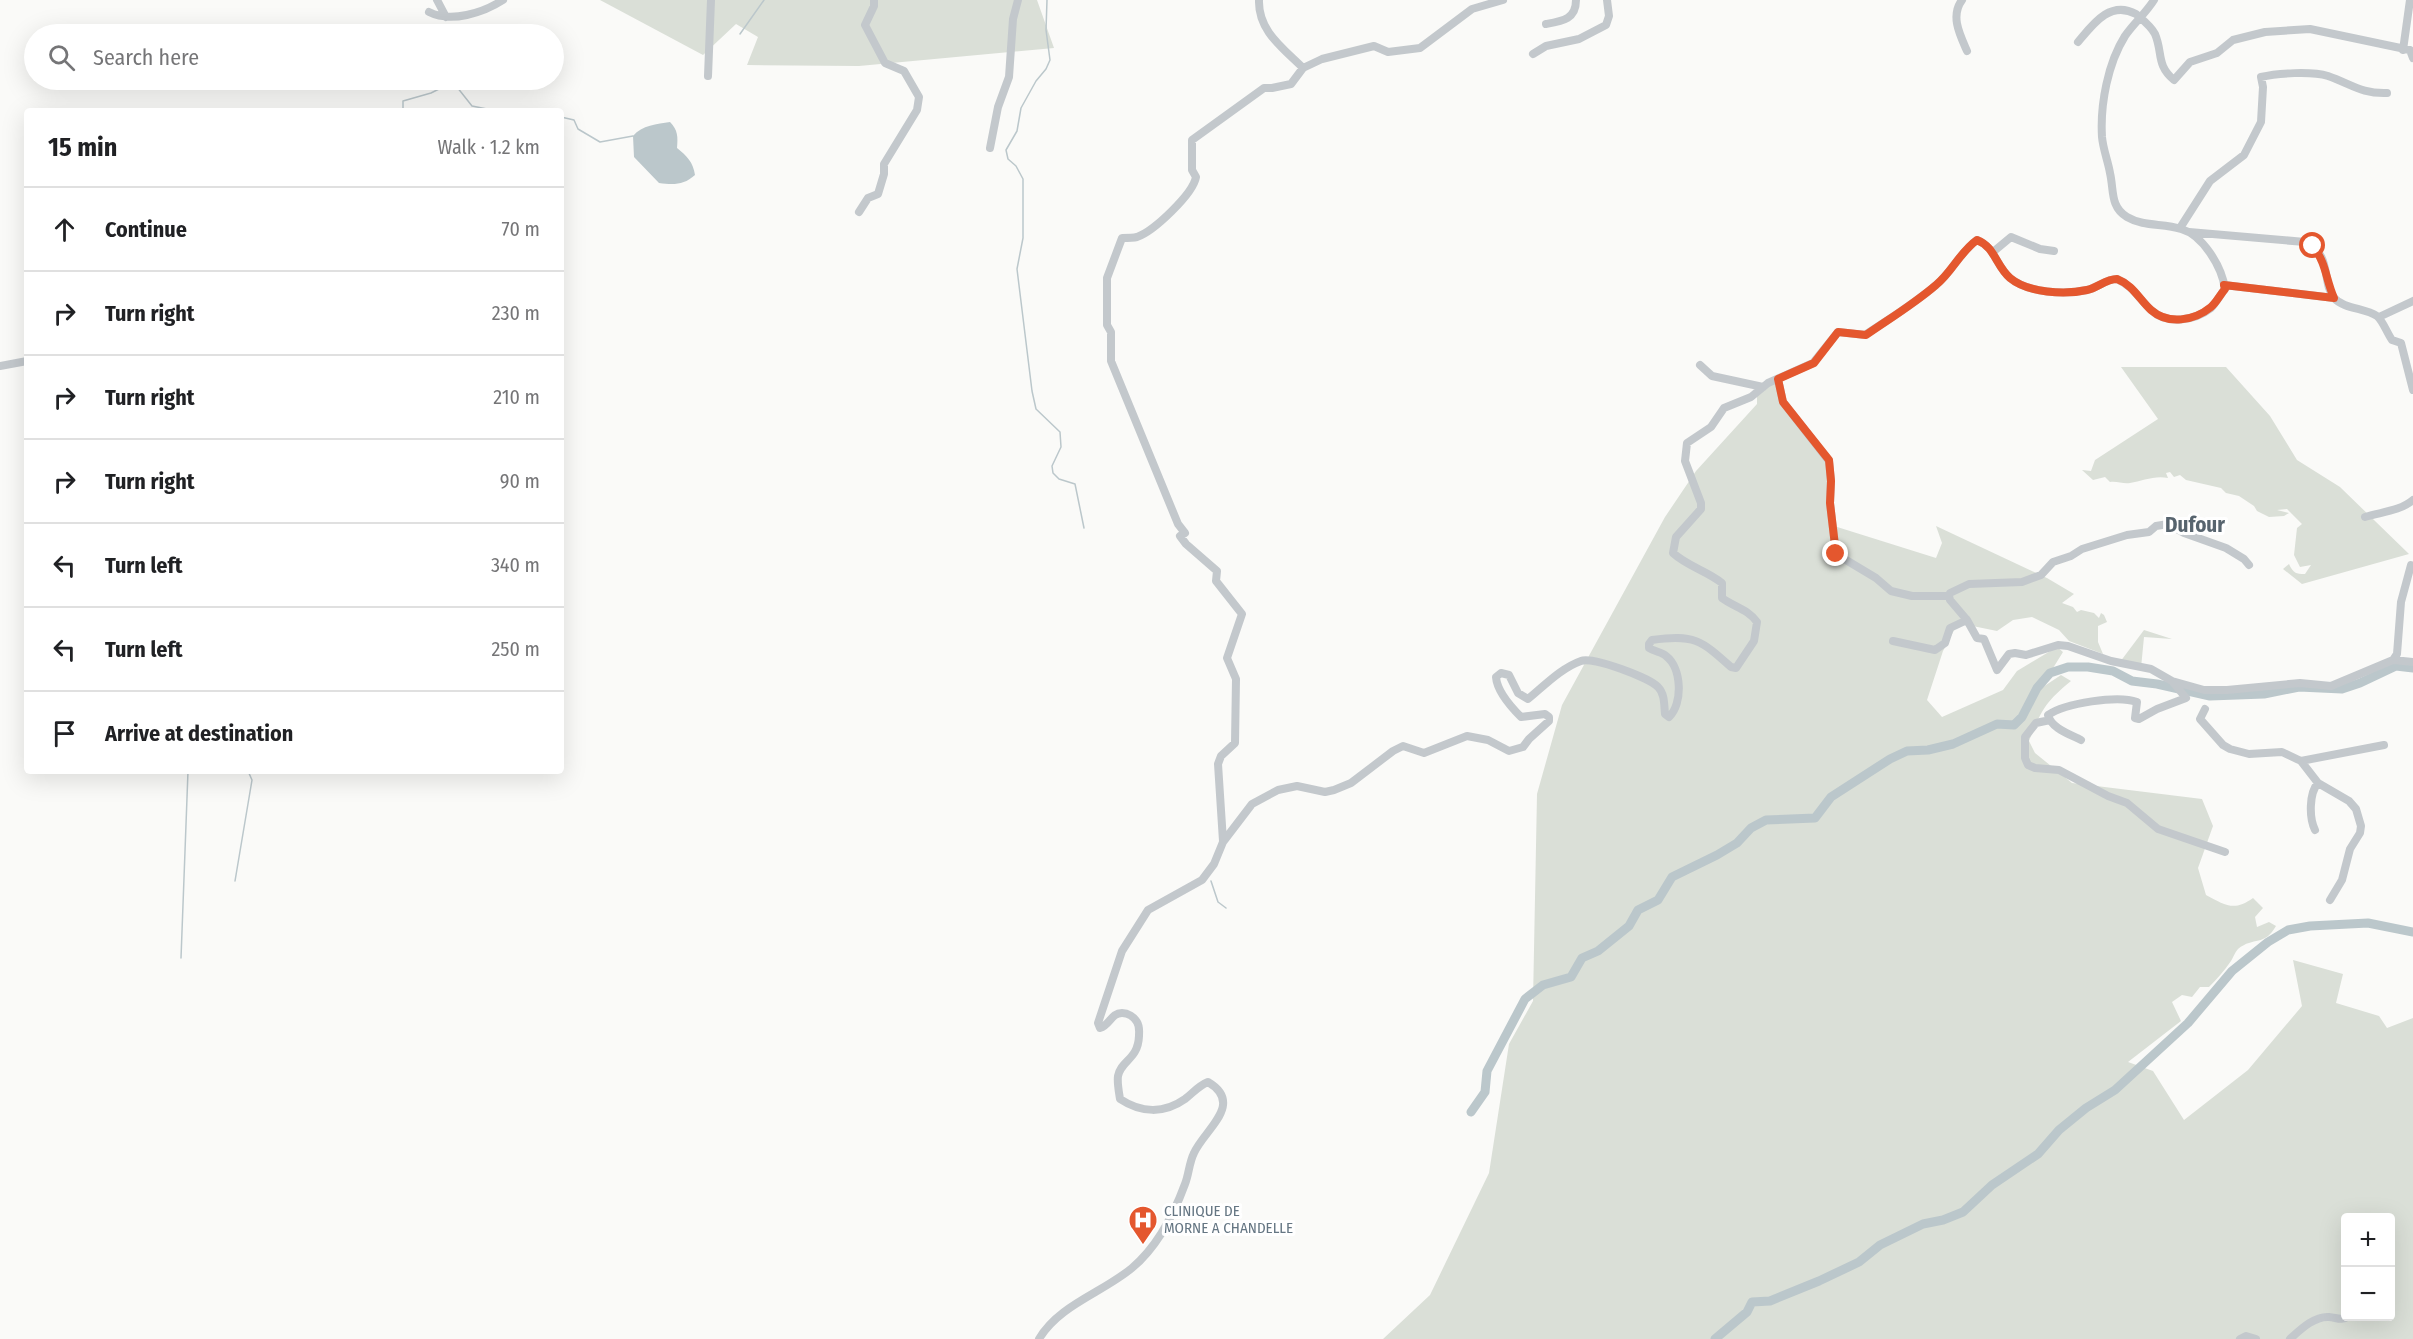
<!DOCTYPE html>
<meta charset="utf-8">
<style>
:root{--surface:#fff;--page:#f6f6f6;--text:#202124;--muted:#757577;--line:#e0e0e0}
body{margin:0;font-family:"Fira Sans Condensed",sans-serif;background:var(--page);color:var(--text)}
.controls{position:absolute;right:18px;bottom:18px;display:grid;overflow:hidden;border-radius:6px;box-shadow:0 6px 24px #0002}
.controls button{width:54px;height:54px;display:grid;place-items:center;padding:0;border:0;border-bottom:2px solid var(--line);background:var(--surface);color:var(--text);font:30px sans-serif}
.stop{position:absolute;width:18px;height:18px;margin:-14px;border:4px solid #e4572e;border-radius:50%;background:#fff}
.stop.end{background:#e4572e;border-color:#fff;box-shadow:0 2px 6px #0008}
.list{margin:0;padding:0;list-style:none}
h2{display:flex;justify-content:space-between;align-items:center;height:78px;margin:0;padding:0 24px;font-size:26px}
h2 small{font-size:20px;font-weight:400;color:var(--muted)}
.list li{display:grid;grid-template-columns:39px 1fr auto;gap:18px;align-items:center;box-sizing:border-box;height:84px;padding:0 24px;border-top:2px solid var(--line)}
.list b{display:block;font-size:22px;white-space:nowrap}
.list em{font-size:20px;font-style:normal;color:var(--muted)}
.icon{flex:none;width:33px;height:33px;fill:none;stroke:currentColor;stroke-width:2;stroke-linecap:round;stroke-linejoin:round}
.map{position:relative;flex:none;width:2413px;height:1339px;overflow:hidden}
.search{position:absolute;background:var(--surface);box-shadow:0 6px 24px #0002;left:24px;top:24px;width:540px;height:66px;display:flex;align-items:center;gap:15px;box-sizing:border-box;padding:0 21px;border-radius:33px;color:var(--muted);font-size:22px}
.panel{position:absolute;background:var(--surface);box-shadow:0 6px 24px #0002;left:24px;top:108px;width:540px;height:666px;border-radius:6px}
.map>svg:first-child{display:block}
.green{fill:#dadfd7;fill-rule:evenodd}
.water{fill:#bbc7cb}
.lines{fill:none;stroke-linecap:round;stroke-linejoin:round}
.stream{stroke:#bbc7cb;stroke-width:1.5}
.river{stroke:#bbc7cb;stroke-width:9}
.minor{stroke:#c3c8cc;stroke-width:8}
.route{stroke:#e4572e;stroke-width:8}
.labels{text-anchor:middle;stroke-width:6;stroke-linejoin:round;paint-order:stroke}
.poi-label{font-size:15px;fill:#657683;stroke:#fff;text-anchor:start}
.district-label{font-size:21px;font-weight:bold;fill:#57646e;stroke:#fff}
</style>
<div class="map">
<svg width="2413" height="1339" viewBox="0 0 2413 1339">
<rect width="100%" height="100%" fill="#fafaf8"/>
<path class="green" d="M 600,0 L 1037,0 L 1054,48 L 859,66 L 747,65 L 758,37 L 736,24 L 703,55 Z
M 2121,367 L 2226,367 L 2270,416 L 2297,460 L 2340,487 L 2409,554 L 2302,584 L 2283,569 L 2289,564 C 2293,573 2296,574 2305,574 L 2311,565 L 2300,567 L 2294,555 L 2297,528 L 2302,524 L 2287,509 L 2277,510 L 2289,513 L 2284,516 L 2269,517 L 2257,511 L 2254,506 L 2239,496 L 2226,493 L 2221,488 L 2186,480 L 2180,475 L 2174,477 L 2170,472 L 2166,473 L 2168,478 C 2155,475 2142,481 2130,483 C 2123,484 2117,481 2110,482 L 2105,477 L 2093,480 L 2082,470 L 2091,471 L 2095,460 L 2158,419 Z
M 1773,380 L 1785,404 L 1794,411 L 1833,459 L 1834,526 L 1936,558 L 1942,543 L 1936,526 L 2047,578 L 2074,594 L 2062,603 L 2073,607 L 2077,612 L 2081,610 L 2094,613 L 2099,618 L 2101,613 L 2104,615 L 2107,622 L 2098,626 L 2098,642 L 2103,654 L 2069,641 L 2059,630 L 2032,617 L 2013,620 L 1997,631 L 1958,623 L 1943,651 L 1927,700 L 1942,717 L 2003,690 L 2017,671 L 2057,647 L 2063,652 L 2040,689 L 2061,675 L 2071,681 C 2045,702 2041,711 2029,741 L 2035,753 L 2072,783 L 2202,799 L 2213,826 L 2198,868 L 2206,895 C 2225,905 2234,912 2253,898 L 2263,908 L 2255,917 L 2257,927 L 2269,922 L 2276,926 C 2264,947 2254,936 2238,949 C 2235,952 2233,958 2231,961 C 2224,971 2217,979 2209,987 L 2200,987 L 2192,997 L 2182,995 L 2172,1002 L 2181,1021 L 2128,1062 L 2153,1071 L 2184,1120 L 2248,1070 L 2302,1006 L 2293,960 L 2343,974 L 2336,1003 L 2379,1016 L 2387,1028 L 2413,1018 L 2413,1339 L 1383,1339 L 1430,1295 L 1489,1173 L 1509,1044 L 1533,1001 L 1537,794 L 1562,705 L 1665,517 L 1696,471 L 1757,404 L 1757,396 ZM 2346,1218 L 2390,1218 L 2390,1316 L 2346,1316 Z
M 2144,630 L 2172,639 L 2144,637 L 2141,668 L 2120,662 Z"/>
<path class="water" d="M 670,122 C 678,130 678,137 677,148 C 687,156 693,162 695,175 C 684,185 674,185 659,183 L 634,157 L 633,136 C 642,125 657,124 670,122 Z"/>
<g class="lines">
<path class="stream" d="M 1047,0 L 1046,30 L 1050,60 L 1046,69 L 1036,81 L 1021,108 L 1017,131 L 1006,150 L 1008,159 L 1016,166 L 1023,179 L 1023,238 L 1017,269 L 1032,391 L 1036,409 L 1060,432 L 1061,447 L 1052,466 L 1053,473 L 1059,479 L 1075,484 L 1084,528
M 740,34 L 764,0
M 403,111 L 403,101 L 431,93 L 453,82 L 472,106 L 497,111
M 561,117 L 574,120 L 578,129 L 600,142 L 633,136
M 235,881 L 252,780 L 248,771
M 1211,881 L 1218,902 L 1226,908
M 181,958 L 188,771"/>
<path class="river" d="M 1471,1112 L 1485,1092 L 1487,1071 L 1525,999 L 1543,985 L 1571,977 L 1582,958 L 1598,951 L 1629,926 L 1638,910 L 1658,900 L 1672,877 L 1717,855 L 1737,843 L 1751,828 L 1766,820 L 1815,818 L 1831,797 L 1890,759 L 1907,751 L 1928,750 L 1953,744 L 1997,724 L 2014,725 L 2022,717 L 2037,688 L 2050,673 L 2068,667 L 2088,667 L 2113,671 L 2132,681 L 2157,684 L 2210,696 L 2264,694 L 2299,687 L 2342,689 L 2360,683 L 2396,666 L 2413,668
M 1715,1339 L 1747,1312 L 1752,1302 L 1770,1301 L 1819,1281 L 1859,1262 L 1880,1245 L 1923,1224 L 1943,1220 L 1963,1212 L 1992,1185 L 2038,1154 L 2059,1130 L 2086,1108 L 2115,1090 L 2188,1023 L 2232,971 L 2268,942 L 2288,930 L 2310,926 L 2368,923 L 2413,932"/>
<path class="minor" d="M 437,0 L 446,17
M 1259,0 C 1258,31 1283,48 1303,68
M 1962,0 C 1950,16 1960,35 1967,51
M 429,12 C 451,23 483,13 503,0
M 1546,24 C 1563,21 1576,19 1576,0
M 2078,42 C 2093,24 2110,0 2136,14 C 2143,20 2151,26 2155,34 C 2163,53 2156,65 2174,80 L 2190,62 L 2217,53 L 2233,40 L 2265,32 L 2310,29 L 2410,50 L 2413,58
M 2403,50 L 2410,0
M 1533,54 L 1546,46 L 1579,39 L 1606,25 L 1609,16 L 1607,0
M 708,76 L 711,0
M 990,148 L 998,107 L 1009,77 L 1013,19 L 1018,0
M 859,212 L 868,198 L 878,194 L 884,174 L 884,164 L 917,110 L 919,97 L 904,71 L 885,63 L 865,25 L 874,6 L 874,0
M 2180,228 L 2210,181 L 2244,155 L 2261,122 L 2263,87 L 2261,77 C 2277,73 2312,71 2328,76 C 2351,84 2362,94 2387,93
M 2189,232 L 2305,242 C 2333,255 2321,281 2334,298 C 2344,309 2365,308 2377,316 C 2383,321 2387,333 2392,340 L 2401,343 L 2413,390
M 1993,252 L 2011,237 L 2040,249 L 2054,251
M 2224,285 L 2334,298
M 2379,317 L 2413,301
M 1700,365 L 1712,376 L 1763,387
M 0,366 L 27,361
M 1778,379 L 1783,402 L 1829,461 L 1831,481 L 1830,503 L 1836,554 L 1876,578 L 1891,591 L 1912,596 L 1949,596 L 1950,593 L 1969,584 L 2022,582 L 2041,575 L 2053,562 L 2071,556 L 2082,549 L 2127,535 L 2149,532 L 2156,526 L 2168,524 L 2184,533 L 2226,548 L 2244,559 L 2249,565
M 2365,517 C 2381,512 2400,511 2413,500
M 1949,596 L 1950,600 L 1967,620 L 1977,638 L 1984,639 L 1997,670 L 2009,654 L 2015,653 L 2026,655 L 2058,645 L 2068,646 L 2111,661 L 2151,669 L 2172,681 L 2186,698 L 2157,709 L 2139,719 L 2135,718 L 2137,702 C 2118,695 2065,703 2048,715 C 2051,728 2069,734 2081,740
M 1893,641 L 1935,650 L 1945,643 L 1950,628 L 1967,620
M 2393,660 L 2397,654 L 2401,602 L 2411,565
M 2172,681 L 2204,690 L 2227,690 L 2300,683 L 2331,686 L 2393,660 L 2413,662
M 2205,709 L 2200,719 L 2223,745 L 2230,749 L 2249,754 L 2282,752 L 2301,761 L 2318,783 L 2349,801 L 2356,809 L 2361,826 L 2360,833 L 2350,849 L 2342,880 L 2330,900
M 2050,720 L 2036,723 L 2025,737 L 2025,758 L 2028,765 L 2035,768 L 2059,770 L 2108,796 L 2127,803 L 2158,829 L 2225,852
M 2301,761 L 2384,745
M 2315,830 C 2309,818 2309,793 2318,783
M 1223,841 L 1218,764 L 1221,756 L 1235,743 L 1236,679 L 1227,658 L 1242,614 L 1216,581 L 1217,571 L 1186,544 L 1180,536 L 1185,533 L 1178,524 L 1111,361 L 1111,332 L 1107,325 L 1107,278 L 1122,238 C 1126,238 1133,238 1137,237 C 1154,231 1193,194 1196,177 L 1192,170 L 1192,140 L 1264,88 L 1272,88 L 1291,84 L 1303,68 L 1322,59 L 1374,46 L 1388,52 L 1420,48 L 1472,9 L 1503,0
M 1039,1339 C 1059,1305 1102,1293 1132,1268 C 1157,1247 1174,1214 1185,1184 C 1189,1174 1189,1163 1194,1153 C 1204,1130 1245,1104 1208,1082 C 1198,1086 1193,1093 1185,1099 C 1164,1114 1141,1113 1120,1099 C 1119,1092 1117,1083 1118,1076 C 1121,1060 1138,1060 1139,1036 C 1139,1031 1140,1027 1137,1022 C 1134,1017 1128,1013 1122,1013 C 1111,1013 1110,1025 1100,1028 L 1098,1023 L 1122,951 L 1148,910 L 1202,880 L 1214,864 L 1223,842 L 1252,804 L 1278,790 L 1297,786 L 1325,792 L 1334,790 L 1351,783 L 1393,751 L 1403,746 L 1424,753 L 1467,736 L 1488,740 L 1509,751 L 1523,747 L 1529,739 L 1549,721 L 1549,717 L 1545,714 L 1521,717 C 1511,707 1497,691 1496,677 L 1501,673 L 1509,675 L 1518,693 L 1528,699 C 1544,686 1561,668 1581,661 C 1592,656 1650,678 1658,687 C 1665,694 1664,705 1665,714 L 1669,717 C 1683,704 1682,668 1666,656 C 1662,652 1655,652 1649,648 L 1649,644 L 1652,640 C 1694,634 1701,640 1731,667 L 1736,668 L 1754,641 L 1757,622 C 1748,609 1734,607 1722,598 L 1722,583 C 1707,571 1687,566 1673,553 L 1676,537 L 1701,509 L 1701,503 L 1685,461 L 1687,443 L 1711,427 L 1724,408 L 1751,397 L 1768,383 L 1813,363 L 1838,332 L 1865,335 C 1889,319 1914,304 1936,285 C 1952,272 1960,252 1977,240 C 1995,247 1996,266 2010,278 C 2028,293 2065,295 2087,290 C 2097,288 2106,279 2117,279 C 2133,286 2139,299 2151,310 C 2167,325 2194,321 2211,308 C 2216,303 2220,295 2225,289 C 2222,267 2203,235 2181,229 C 2163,223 2144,227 2127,217 C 2110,207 2114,190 2110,173 C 2108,161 2103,149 2102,137 C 2100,104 2108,63 2125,36 C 2134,23 2146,13 2154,0
M 2240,1339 L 2246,1336 L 2256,1339
M 2290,1339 C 2300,1330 2314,1316 2329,1317 C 2338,1318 2341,1321 2349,1316"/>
</g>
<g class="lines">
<path class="route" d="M 1836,554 L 1830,503 L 1831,481 L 1829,460 L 1783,402 L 1778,379 L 1814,363 L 1838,332 L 1866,335 C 1889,319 1914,304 1936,285 C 1952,272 1960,252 1977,240 C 1995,247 1996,266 2010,278 C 2028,293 2065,295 2087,290 C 2097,288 2106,279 2117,279 C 2133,285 2139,299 2151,310 C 2168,325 2194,321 2211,307 C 2216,303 2220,295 2225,289 L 2224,285 L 2334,298 C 2325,277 2327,265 2313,246"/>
</g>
<defs>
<g id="hospital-pin" transform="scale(1.5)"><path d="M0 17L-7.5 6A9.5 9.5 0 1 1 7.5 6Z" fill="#e4572e" stroke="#fff"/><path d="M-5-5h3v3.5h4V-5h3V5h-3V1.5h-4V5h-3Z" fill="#fff"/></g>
</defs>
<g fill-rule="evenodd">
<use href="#hospital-pin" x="1143" y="1220"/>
</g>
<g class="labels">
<g class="poi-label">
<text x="1164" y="1216">CLINIQUE DE<tspan x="1164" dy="17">MORNE A CHANDELLE</tspan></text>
</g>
<g class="district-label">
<text x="2195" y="532">Dufour</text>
</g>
</g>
</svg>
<div class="controls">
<button>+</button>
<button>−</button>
</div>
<div class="stop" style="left:2313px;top:246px"></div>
<div class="stop end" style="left:1836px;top:554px"></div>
<div class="search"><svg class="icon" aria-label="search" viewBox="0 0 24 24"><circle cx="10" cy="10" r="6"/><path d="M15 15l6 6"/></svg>Search here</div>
<section class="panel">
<h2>15 min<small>Walk · 1.2 km</small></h2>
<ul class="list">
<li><svg class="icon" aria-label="ahead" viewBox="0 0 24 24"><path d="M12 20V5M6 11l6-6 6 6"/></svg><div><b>Continue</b></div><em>70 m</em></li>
<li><svg class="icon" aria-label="right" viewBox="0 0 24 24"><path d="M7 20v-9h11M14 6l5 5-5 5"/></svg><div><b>Turn right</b></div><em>230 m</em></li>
<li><svg class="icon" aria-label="right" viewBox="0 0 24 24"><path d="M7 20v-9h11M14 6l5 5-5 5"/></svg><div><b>Turn right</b></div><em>210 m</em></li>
<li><svg class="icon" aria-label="right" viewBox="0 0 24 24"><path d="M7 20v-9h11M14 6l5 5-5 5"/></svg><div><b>Turn right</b></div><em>90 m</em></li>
<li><svg class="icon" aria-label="left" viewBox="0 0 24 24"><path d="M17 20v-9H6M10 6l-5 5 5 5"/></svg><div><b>Turn left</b></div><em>340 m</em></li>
<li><svg class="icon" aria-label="left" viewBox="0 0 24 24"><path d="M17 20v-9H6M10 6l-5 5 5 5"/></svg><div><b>Turn left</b></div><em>250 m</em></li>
<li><svg class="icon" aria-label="arrive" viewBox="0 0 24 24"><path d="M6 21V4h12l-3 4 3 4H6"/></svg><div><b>Arrive at destination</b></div></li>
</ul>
</section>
</div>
